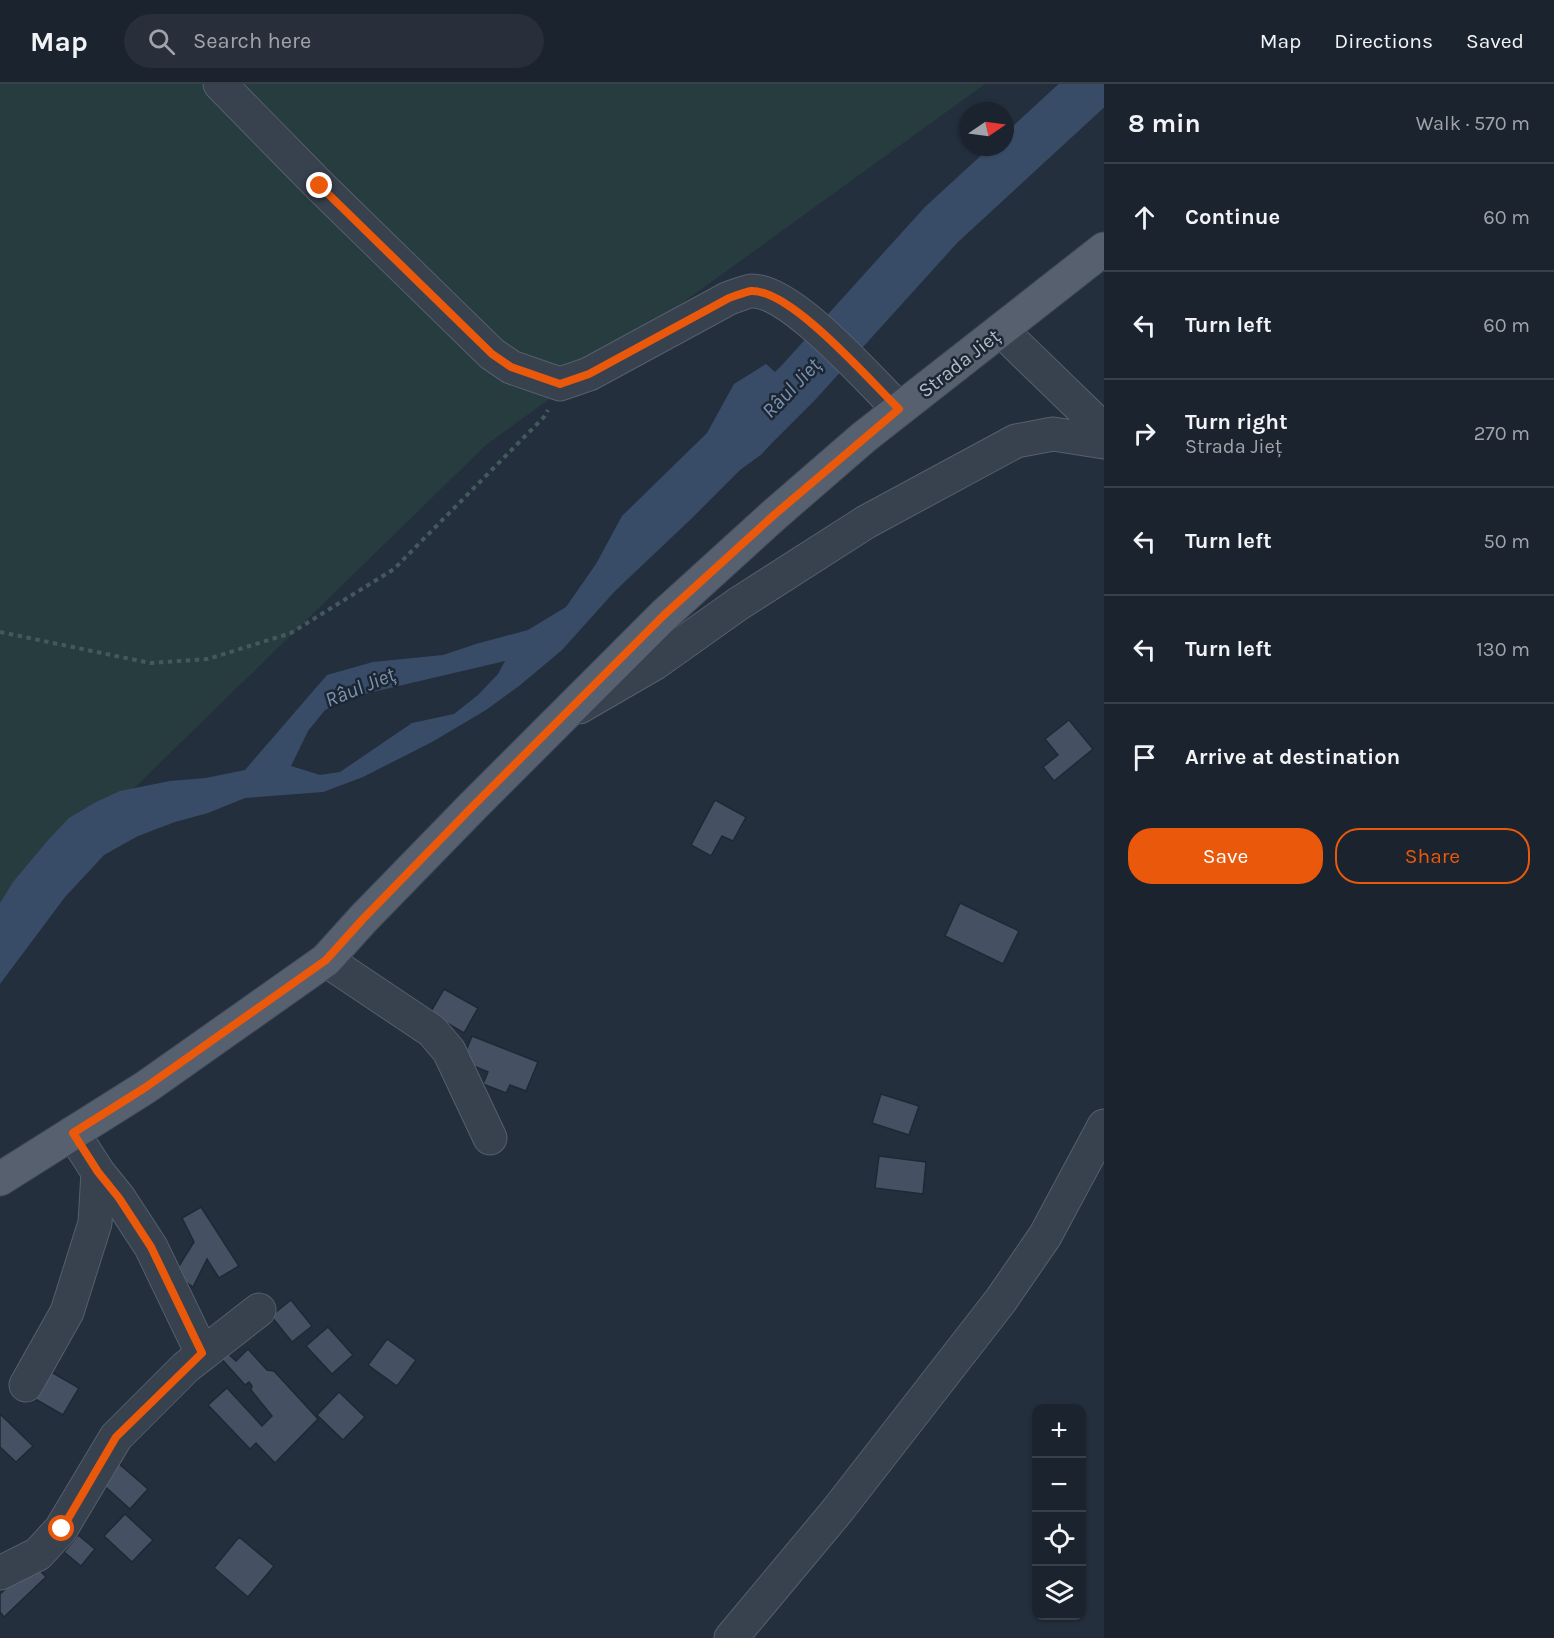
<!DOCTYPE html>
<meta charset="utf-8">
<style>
:root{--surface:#1b232e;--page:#282f3a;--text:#f1f3f6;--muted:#a0a4aa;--line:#39404a;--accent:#ea580c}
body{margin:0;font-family:Karla,sans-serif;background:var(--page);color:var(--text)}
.controls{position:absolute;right:18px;bottom:18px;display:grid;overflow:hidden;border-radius:12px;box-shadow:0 2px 4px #0004}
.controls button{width:54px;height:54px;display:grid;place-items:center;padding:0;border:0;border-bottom:2px solid var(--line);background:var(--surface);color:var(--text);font:30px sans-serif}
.compass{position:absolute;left:960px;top:18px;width:54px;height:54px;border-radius:50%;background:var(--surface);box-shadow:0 2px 4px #0004;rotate:77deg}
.stop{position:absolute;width:18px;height:18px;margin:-14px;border:4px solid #ea580c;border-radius:50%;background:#fff}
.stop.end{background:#ea580c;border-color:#fff;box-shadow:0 2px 6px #0008}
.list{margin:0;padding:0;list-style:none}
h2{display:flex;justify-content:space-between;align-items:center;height:78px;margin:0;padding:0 24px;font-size:26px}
h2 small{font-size:20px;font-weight:400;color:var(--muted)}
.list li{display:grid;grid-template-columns:39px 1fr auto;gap:18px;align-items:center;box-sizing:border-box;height:108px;padding:0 24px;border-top:2px solid var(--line)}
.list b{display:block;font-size:22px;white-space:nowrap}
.list p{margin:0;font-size:20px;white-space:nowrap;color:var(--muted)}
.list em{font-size:20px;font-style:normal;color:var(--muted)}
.actions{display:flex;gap:12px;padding:18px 24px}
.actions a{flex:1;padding:14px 0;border:2px solid var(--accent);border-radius:24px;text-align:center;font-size:21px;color:var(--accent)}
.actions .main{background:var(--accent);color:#fff}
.icon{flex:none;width:33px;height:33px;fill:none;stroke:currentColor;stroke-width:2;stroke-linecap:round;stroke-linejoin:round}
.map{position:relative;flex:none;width:1104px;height:1554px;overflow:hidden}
header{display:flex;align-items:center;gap:36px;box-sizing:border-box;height:84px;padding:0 30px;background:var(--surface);border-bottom:2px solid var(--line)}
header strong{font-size:28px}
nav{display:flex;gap:33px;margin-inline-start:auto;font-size:21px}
.search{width:420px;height:54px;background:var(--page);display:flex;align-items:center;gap:15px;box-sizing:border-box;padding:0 21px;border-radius:33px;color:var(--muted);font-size:22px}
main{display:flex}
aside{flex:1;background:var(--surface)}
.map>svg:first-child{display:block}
.green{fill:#263c3f}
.water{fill:#394c67;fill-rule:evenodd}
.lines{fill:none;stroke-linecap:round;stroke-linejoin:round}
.river{stroke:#394c67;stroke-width:48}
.building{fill:#455162;stroke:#1f2835;stroke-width:1.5}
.minor-casing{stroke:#565f6c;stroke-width:35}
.major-casing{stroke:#414a57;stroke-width:35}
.path{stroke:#44595c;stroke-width:4;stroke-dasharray:4.5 4.5;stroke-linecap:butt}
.minor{stroke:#38414e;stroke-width:33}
.major{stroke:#56606e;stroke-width:33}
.route{stroke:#ea580c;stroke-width:8}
.labels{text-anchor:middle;stroke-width:5;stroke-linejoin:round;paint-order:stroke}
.street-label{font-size:20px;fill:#b4bcc9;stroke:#1d2633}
.water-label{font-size:21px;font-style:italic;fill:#7c92b1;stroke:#1d2633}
</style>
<header>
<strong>Map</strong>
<div class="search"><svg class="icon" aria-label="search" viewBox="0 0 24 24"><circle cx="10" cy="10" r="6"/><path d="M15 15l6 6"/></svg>Search here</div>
<nav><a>Map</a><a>Directions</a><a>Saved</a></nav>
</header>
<main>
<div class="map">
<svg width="1104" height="1554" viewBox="0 0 1104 1554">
<rect width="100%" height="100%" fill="#242f3e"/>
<path class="green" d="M 0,0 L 985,0 L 486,361 L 6,829 L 0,833 Z"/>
<path class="water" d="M 766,280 L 807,316 L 762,370 L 740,386 L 691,435 L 615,507 L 562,566 L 519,602 L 486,626 L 432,658 L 363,693 L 323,708 L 245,714 L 208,729 L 175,738 L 138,752 L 104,771 L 65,813 L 0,900 L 0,819 L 13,798 L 49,755 L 69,734 L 96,718 L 120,707 L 170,697 L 206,694 L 245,686 L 327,591 L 373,578 L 443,571 L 476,560 L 528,546 L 566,523 L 596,480 L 622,432 L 707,349 L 734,300 ZM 505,577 L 498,590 L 478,611 L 454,630 L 412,639 L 340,688 L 320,691 L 291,682 L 308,647 L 325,626 L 360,611 Z"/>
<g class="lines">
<path class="river" d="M 746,351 L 799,298 L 941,141 L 1094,0"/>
</g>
<path class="building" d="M 1069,636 L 1093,665 L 1054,697 L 1043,683 L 1058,671 L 1045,655 Z
M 715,716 L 746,733 L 733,757 L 722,752 L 711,772 L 691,761 Z
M 960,819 L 1019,847 L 1003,880 L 945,852 Z
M 444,905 L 478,924 L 464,949 L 430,929 Z
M 472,952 L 538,978 L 526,1007 L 510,1001 L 506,1009 L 483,1000 L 488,988 L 462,977 Z
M 881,1010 L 919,1022 L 909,1051 L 872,1039 Z
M 879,1072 L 926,1078 L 923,1110 L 875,1104 Z
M 201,1123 L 239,1182 L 219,1194 L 207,1175 L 193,1203 L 174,1190 L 194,1158 L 182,1134 Z
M 291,1216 L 312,1242 L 292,1258 L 271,1232 Z
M 328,1243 L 353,1271 L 332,1290 L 306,1262 Z
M 387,1255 L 416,1276 L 397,1302 L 368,1281 Z
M 248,1265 L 267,1286 L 274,1287 L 318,1335 L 275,1379 L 256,1359 L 250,1365 L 208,1321 L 227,1304 L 262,1342 L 272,1332 L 251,1306 L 252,1302 L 249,1298 L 245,1301 L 219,1272 L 225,1267 L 236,1277 Z
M 46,1285 L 79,1304 L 63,1331 L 30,1312 Z
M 339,1308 L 365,1333 L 343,1356 L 317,1331 Z
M 0,1330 L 33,1362 L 16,1378 L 0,1363 Z
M 118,1379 L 148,1405 L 130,1425 L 101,1399 Z
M 125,1430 L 153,1456 L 132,1478 L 104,1452 Z
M 78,1451 L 95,1465 L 81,1482 L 64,1468 Z
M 239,1453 L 274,1482 L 248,1513 L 214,1484 Z
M 33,1479 L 46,1493 L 4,1533 L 0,1528 L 0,1510 Z"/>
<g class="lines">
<g class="minor-casing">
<path id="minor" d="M 220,0 L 320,102 L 492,270 L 511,283 L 560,300 L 589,290 L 729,214 C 736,212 744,208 751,207 C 791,205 870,297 899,325
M 1001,246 L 1104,346
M 579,623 L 655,579 L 738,520 L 866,438 L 1016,357 L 1053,350 L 1104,358
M 326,876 L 432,947 L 449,967 L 490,1054
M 73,1049 L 98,1088 L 119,1114 L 151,1163 L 202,1269
M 26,1301 L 67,1228 L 95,1139 L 98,1088
M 0,1489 L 38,1470 L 61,1445 L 116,1353 L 186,1283 L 259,1226
M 731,1554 L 837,1427 L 1001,1216 L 1045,1152 L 1104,1042"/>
</g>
<g class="major-casing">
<path id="major" d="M 0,1095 L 146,1003 L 326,876 L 363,835 L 472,723 L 664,531 L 774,431 L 864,353 L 1104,165"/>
</g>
<path class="path" d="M 0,548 L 150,579 L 208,575 L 291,549 L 394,485 L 544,333 L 548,326"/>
<use href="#minor" class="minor"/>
<use href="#major" class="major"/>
</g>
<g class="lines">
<path class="route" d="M 62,1445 L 116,1353 L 202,1269 L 151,1163 L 119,1114 L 98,1088 L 73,1049 L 146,1003 L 326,876 L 363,835 L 472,723 L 664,531 L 774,431 L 899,325 C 870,297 791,205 751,207 C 744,208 736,212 729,214 L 589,290 L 560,300 L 511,283 L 492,270 L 320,102"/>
</g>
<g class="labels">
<g class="street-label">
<text transform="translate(959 279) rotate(-38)" y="7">Strada Jieț</text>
</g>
<g class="water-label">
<text transform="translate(791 304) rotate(-46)" y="7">Râul Jieț</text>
<text transform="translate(360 603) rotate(-22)" y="7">Râul Jieț</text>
</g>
</g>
</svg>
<div class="controls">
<button>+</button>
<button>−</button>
<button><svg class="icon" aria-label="locate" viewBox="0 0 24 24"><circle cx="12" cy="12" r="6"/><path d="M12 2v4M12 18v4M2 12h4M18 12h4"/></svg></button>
<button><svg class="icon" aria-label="layers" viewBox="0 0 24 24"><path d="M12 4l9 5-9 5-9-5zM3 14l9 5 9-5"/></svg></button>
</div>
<svg class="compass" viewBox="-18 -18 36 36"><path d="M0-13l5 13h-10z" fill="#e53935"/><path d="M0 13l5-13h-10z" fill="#a0a4aa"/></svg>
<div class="stop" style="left:62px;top:1445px"></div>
<div class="stop end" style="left:320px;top:102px"></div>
</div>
<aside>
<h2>8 min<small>Walk · 570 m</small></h2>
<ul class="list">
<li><svg class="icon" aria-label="ahead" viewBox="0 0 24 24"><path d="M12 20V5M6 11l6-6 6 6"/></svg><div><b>Continue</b></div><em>60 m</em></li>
<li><svg class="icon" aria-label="left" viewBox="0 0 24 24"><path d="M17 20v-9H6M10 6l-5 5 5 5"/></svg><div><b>Turn left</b></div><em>60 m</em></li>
<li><svg class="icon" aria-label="right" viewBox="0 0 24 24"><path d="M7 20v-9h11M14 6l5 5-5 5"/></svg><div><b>Turn right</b><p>Strada Jieț</p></div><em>270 m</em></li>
<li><svg class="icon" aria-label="left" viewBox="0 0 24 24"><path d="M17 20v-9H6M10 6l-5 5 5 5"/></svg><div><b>Turn left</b></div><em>50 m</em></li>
<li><svg class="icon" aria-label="left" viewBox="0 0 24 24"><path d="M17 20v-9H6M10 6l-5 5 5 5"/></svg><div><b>Turn left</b></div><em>130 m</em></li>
<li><svg class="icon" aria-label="arrive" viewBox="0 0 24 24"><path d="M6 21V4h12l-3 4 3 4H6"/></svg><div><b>Arrive at destination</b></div></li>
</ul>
<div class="actions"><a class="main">Save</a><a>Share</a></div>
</aside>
</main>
